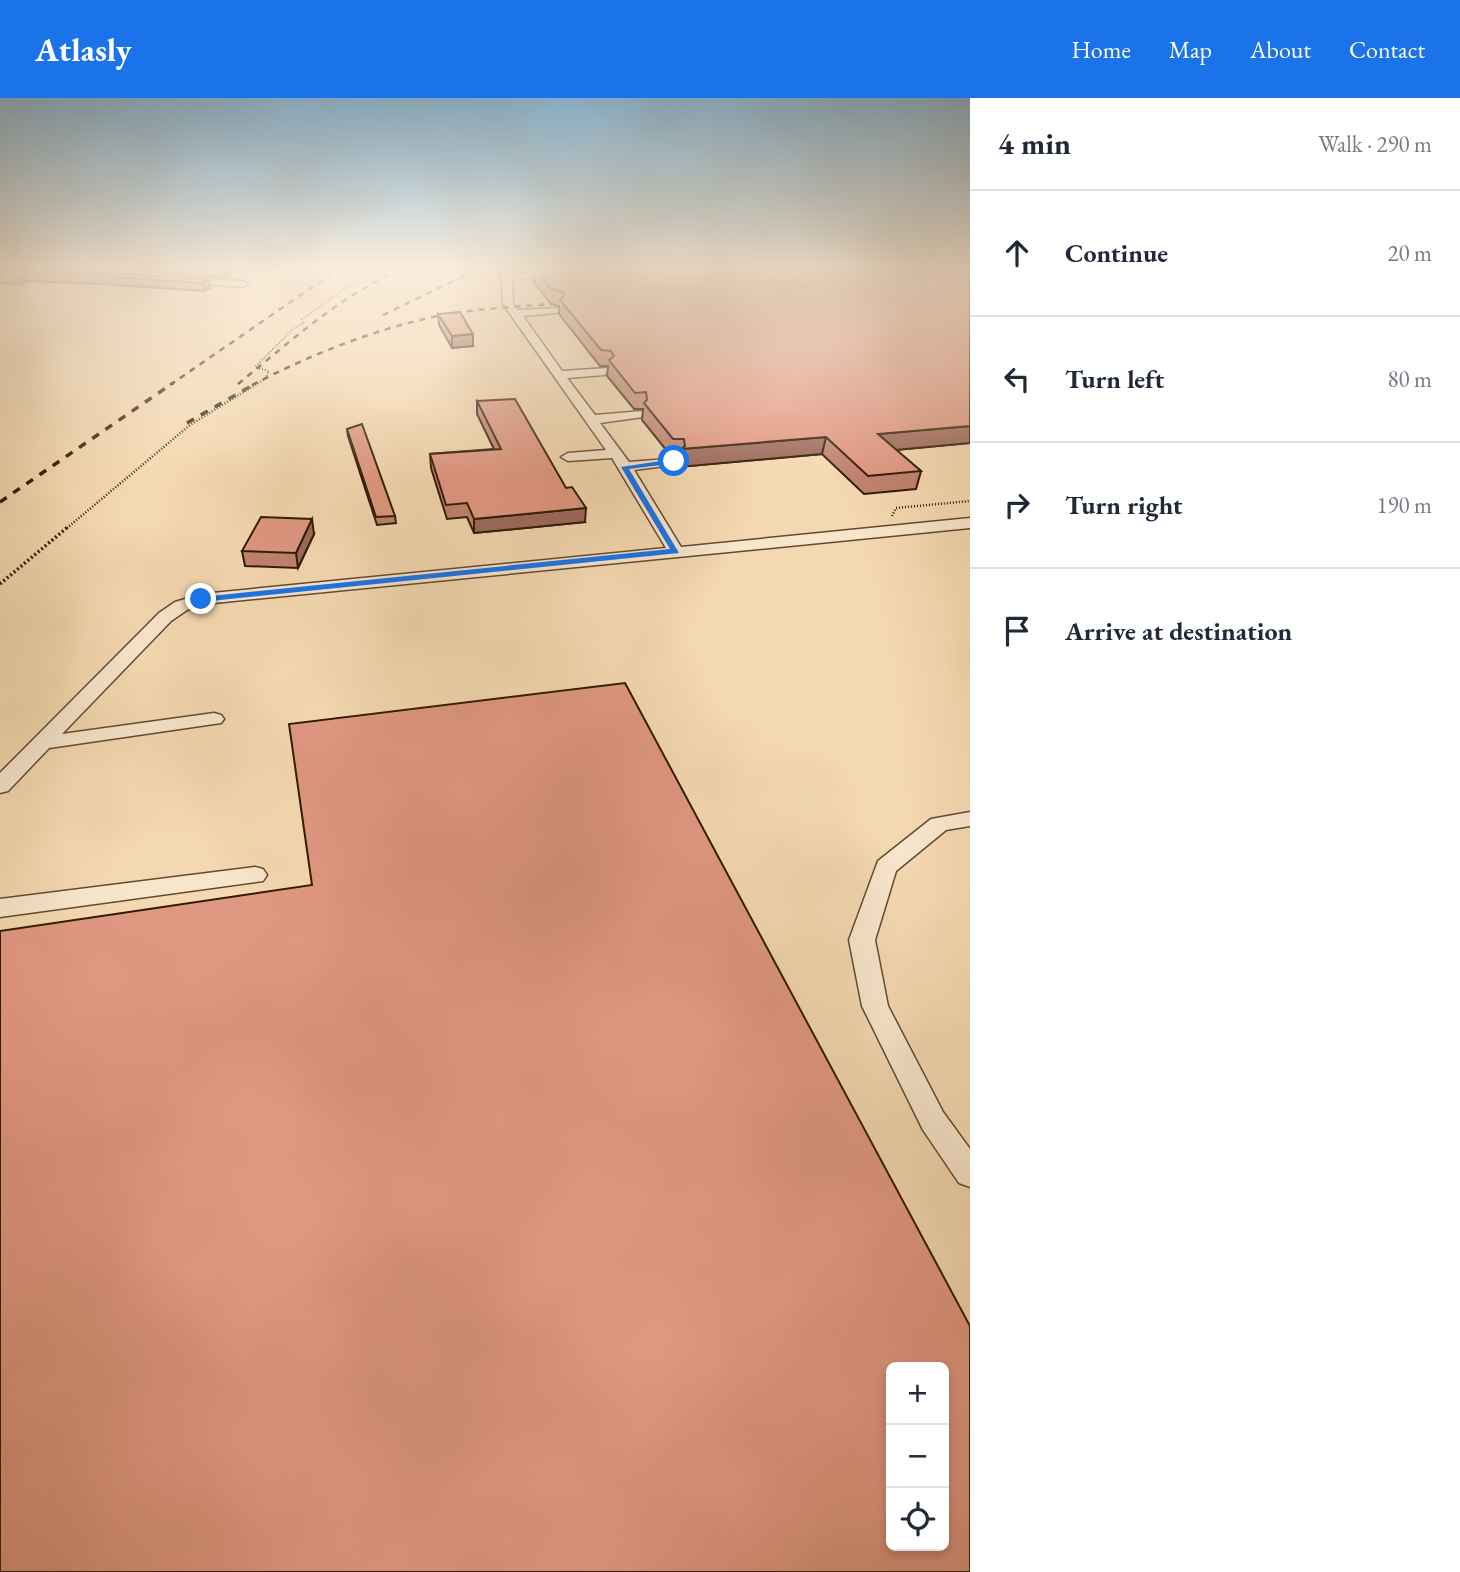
<!DOCTYPE html>
<meta charset="utf-8">
<style>
:root{--surface:#fff;--page:#f2f2f3;--text:#1f2937;--muted:#747a83;--line:#e0e1e3;--accent:#1a73e8}
body{margin:0;font-family:"EB Garamond",serif;background:var(--page);color:var(--text)}
.controls{position:absolute;right:21px;bottom:21px;display:grid;overflow:hidden;border-radius:10px;box-shadow:0 4px 10px #0003}
.controls button{width:63px;height:63px;display:grid;place-items:center;padding:0;border:0;border-bottom:2px solid var(--line);background:var(--surface);color:var(--text);font:35px sans-serif}
.stop{position:absolute;width:21px;height:21px;margin:-16px;border:5px solid #1a73e8;border-radius:50%;background:#fff}
.stop.end{background:#1a73e8;border-color:#fff;box-shadow:0 2px 7px #0008}
.list{margin:0;padding:0;list-style:none}
h2{display:flex;justify-content:space-between;align-items:center;height:91px;margin:0;padding:0 28px;font-size:30px}
h2 small{font-size:23px;font-weight:400;color:var(--muted)}
.list li{display:grid;grid-template-columns:46px 1fr auto;gap:21px;align-items:center;box-sizing:border-box;height:126px;padding:0 28px;border-top:2px solid var(--line)}
.list b{display:block;font-size:26px;white-space:nowrap}
.list em{font-size:23px;font-style:normal;color:var(--muted)}
.icon{flex:none;width:38px;height:38px;fill:none;stroke:currentColor;stroke-width:2;stroke-linecap:round;stroke-linejoin:round}
.map{position:relative;flex:none;width:970px;height:1474px;overflow:hidden}
header{display:flex;align-items:center;gap:42px;box-sizing:border-box;height:98px;padding:0 35px;background:var(--accent);color:#fff}
header strong{font-size:33px}
nav{display:flex;gap:38px;margin-inline-start:auto;font-size:24px}
main{display:flex}
aside{flex:1;background:var(--surface)}
.map>svg:first-child{display:block}
.lines{fill:none;stroke-linecap:round;stroke-linejoin:round}
.minor-casing{stroke:#624a31;stroke-width:3}
.path-far2{stroke:#311b06;stroke-width:2;stroke-dasharray:1 2;stroke-linecap:butt}
.path-far1{stroke:#311b06;stroke-width:2.5;stroke-dasharray:1 2;stroke-linecap:butt}
.path{stroke:#311b06;stroke-width:3.5;stroke-dasharray:2 2.5;stroke-linecap:butt}
.minor{fill:#f8e6cc;fill-rule:evenodd}
.rail-far1{stroke:#311b06;stroke-width:2.5;stroke-dasharray:6 6;stroke-linecap:butt}
.rail{stroke:#311b06;stroke-width:3.5;stroke-dasharray:8 8;stroke-linecap:butt}
.wall{fill:#c18270;stroke:#311b06;stroke-width:2}
.shaded-wall{fill:#9d6a5b;stroke:#311b06;stroke-width:2}
.building{fill:#e09782;stroke:#311b06;stroke-width:2;fill-rule:evenodd}
.route{fill:#1a73e8}
</style>
<header>
<strong>Atlasly</strong>
<nav><a>Home</a><a>Map</a><a>About</a><a>Contact</a></nav>
</header>
<main>
<div class="map">
<svg width="970" height="1474" viewBox="0 0 970 1474">
<rect width="100%" height="100%" fill="#f4d8b1"/>
<filter id="stains"><feTurbulence type="fractalNoise" baseFrequency=".00286" numOctaves="4"/><feColorMatrix values="0 0 0 0 .2 0 0 0 0 .09 0 0 0 0 .02 0 0 0 .5 -.17"/></filter>
<radialGradient id="worn" r=".72"><stop offset=".6" stop-color="#630" stop-opacity="0"/><stop offset="1" stop-color="#630" stop-opacity=".3"/></radialGradient>
<g class="lines">
<g class="minor-casing">
<path id="minor" d="M 501,172 L 511,172 L 511,176 L 620,172 L 615,175 L 512,182 L 513,206 L 518,212 L 560,210 L 561,212 L 556,215 L 523,218 L 562,273 L 608,270 L 610,273 L 604,277 L 567,280 L 595,317 L 643,313 L 643,319 L 600,325 L 629,364 L 680,360 L 680,366 L 634,372 L 681,449 L 970,420 L 970,430 L 204,506 L 187,512 L 171,523 L 62,636 L 214,615 L 221,617 L 224,621 L 221,625 L 49,650 L 8,693 L 0,695 L 0,675 L 159,515 L 175,504 L 202,496 L 666,450 L 612,360 L 568,363 L 561,359 L 568,355 L 606,352 L 503,206 Z
M 180,179 L 243,183 L 248,186 L 243,189 L 176,184 L 175,182 Z
M 970,714 L 970,728 L 946,732 L 896,773 L 875,842 L 888,908 L 943,1014 L 970,1051 L 970,1089 L 959,1085 L 923,1032 L 862,908 L 849,842 L 878,763 L 931,721 Z
M 255,769 L 263,771 L 267,777 L 263,783 L 0,819 L 0,801 Z"/>
</g>
<path class="path-far2" d="M 255,287 L 265,281 L 269,273 L 255,269 L 293,231 L 304,225 L 302,221 L 372,172"/>
<path class="path-far1" d="M 892,418 L 896,410 L 970,403
M 67,430 L 190,327 L 258,285"/>
<path class="path" d="M 0,486 L 69,428"/>
<use href="#minor" class="minor"/>
<path class="rail-far1" d="M 383,217 L 476,172
M 238,286 C 290,244 338,199 400,172
M 170,287 L 337,172
M 252,287 C 310,257 370,233 433,219 C 472,211 512,209 551,206"/>
<path class="rail" d="M 187,325 L 256,285
M 0,404 L 173,285"/>
</g>
<path class="wall" d="M 0,172 L 208,181 L 210,190 L 204,193 L 102,186 L 27,183 L 21,186 L 0,185 Z
M 121,172 L 228,172 L 229,176 L 225,179 Z
M 534,172 L 970,172 L 970,345 L 896,352 L 921,373 L 916,391 L 864,396 L 822,356 L 679,369 L 680,358 L 671,358 L 642,322 L 643,311 L 634,311 L 607,278 L 608,268 L 600,268 L 559,216 L 559,208 L 551,206 L 534,184 Z
M 438,216 L 473,248 L 452,250 L 439,227 Z
M 477,303 L 585,424 L 474,435 L 467,419 L 447,421 L 431,370 L 430,356 L 494,351 L 477,316 Z
M 347,331 L 395,418 L 396,425 L 377,427 L 348,338 Z
M 314,436 L 298,470 L 245,468 L 242,453 Z"/>
<path class="shaded-wall" d="M 224,172 L 228,172 L 229,176 L 225,179 Z
M 25,174 L 27,183 L 21,186 L 19,178 Z
M 208,181 L 210,190 L 204,193 L 203,185 Z
M 473,236 L 473,248 L 452,250 L 452,238 Z
M 970,328 L 970,345 L 874,354 L 878,336 Z
M 826,339 L 822,356 L 679,369 L 681,351 Z
M 586,410 L 585,424 L 474,435 L 474,421 Z
M 312,421 L 314,436 L 298,470 L 296,455 Z"/>
<path class="building" d="M 0,172 L 63,172 L 208,181 L 203,185 L 100,178 L 25,174 L 19,178 L 0,177 Z
M 536,172 L 970,172 L 970,328 L 878,336 L 921,373 L 868,378 L 826,339 L 681,351 L 685,348 L 684,341 L 673,341 L 644,305 L 647,302 L 646,294 L 635,295 L 609,262 L 614,258 L 611,253 L 601,252 L 560,202 L 564,198 L 563,194 L 551,191 Z
M 460,214 L 473,236 L 452,238 L 438,216 Z
M 515,301 L 566,390 L 572,389 L 586,410 L 474,421 L 467,405 L 446,407 L 430,356 L 501,351 L 477,303 Z
M 362,326 L 395,418 L 376,419 L 347,331 Z
M 261,419 L 312,421 L 296,455 L 242,453 Z
M 625,585 L 970,1228 L 970,1474 L 0,1474 L 0,833 L 312,787 L 289,626 ZM 891,1269 L 944,1269 L 944,1448 L 891,1448 Z"/>
<linearGradient id="sky" x2="0" y2="1"><stop stop-color="#8ab6d3"/><stop offset="0.45" stop-color="#faeddc"/><stop offset="1" stop-color="#faeddc" stop-opacity="0"/></linearGradient>
<rect width="970" height="379" fill="url(#sky)"/>
<path class="route" d="M 674,361 L 677,365 L 629,371 L 679,455 L 201,504 L 197,501 L 201,499 L 670,451 L 621,369 Z"/>
<rect width="100%" height="100%" filter="url(#stains)"/>
<rect width="100%" height="100%" fill="url(#worn)"/>
</svg>
<div class="controls">
<button>+</button>
<button>−</button>
<button><svg class="icon" aria-label="locate" viewBox="0 0 24 24"><circle cx="12" cy="12" r="6"/><path d="M12 2v4M12 18v4M2 12h4M18 12h4"/></svg></button>
</div>
<div class="stop" style="left:674px;top:363px"></div>
<div class="stop end" style="left:201px;top:501px"></div>
</div>
<aside>
<h2>4 min<small>Walk · 290 m</small></h2>
<ul class="list">
<li><svg class="icon" aria-label="ahead" viewBox="0 0 24 24"><path d="M12 20V5M6 11l6-6 6 6"/></svg><div><b>Continue</b></div><em>20 m</em></li>
<li><svg class="icon" aria-label="left" viewBox="0 0 24 24"><path d="M17 20v-9H6M10 6l-5 5 5 5"/></svg><div><b>Turn left</b></div><em>80 m</em></li>
<li><svg class="icon" aria-label="right" viewBox="0 0 24 24"><path d="M7 20v-9h11M14 6l5 5-5 5"/></svg><div><b>Turn right</b></div><em>190 m</em></li>
<li><svg class="icon" aria-label="arrive" viewBox="0 0 24 24"><path d="M6 21V4h12l-3 4 3 4H6"/></svg><div><b>Arrive at destination</b></div></li>
</ul>
</aside>
</main>
